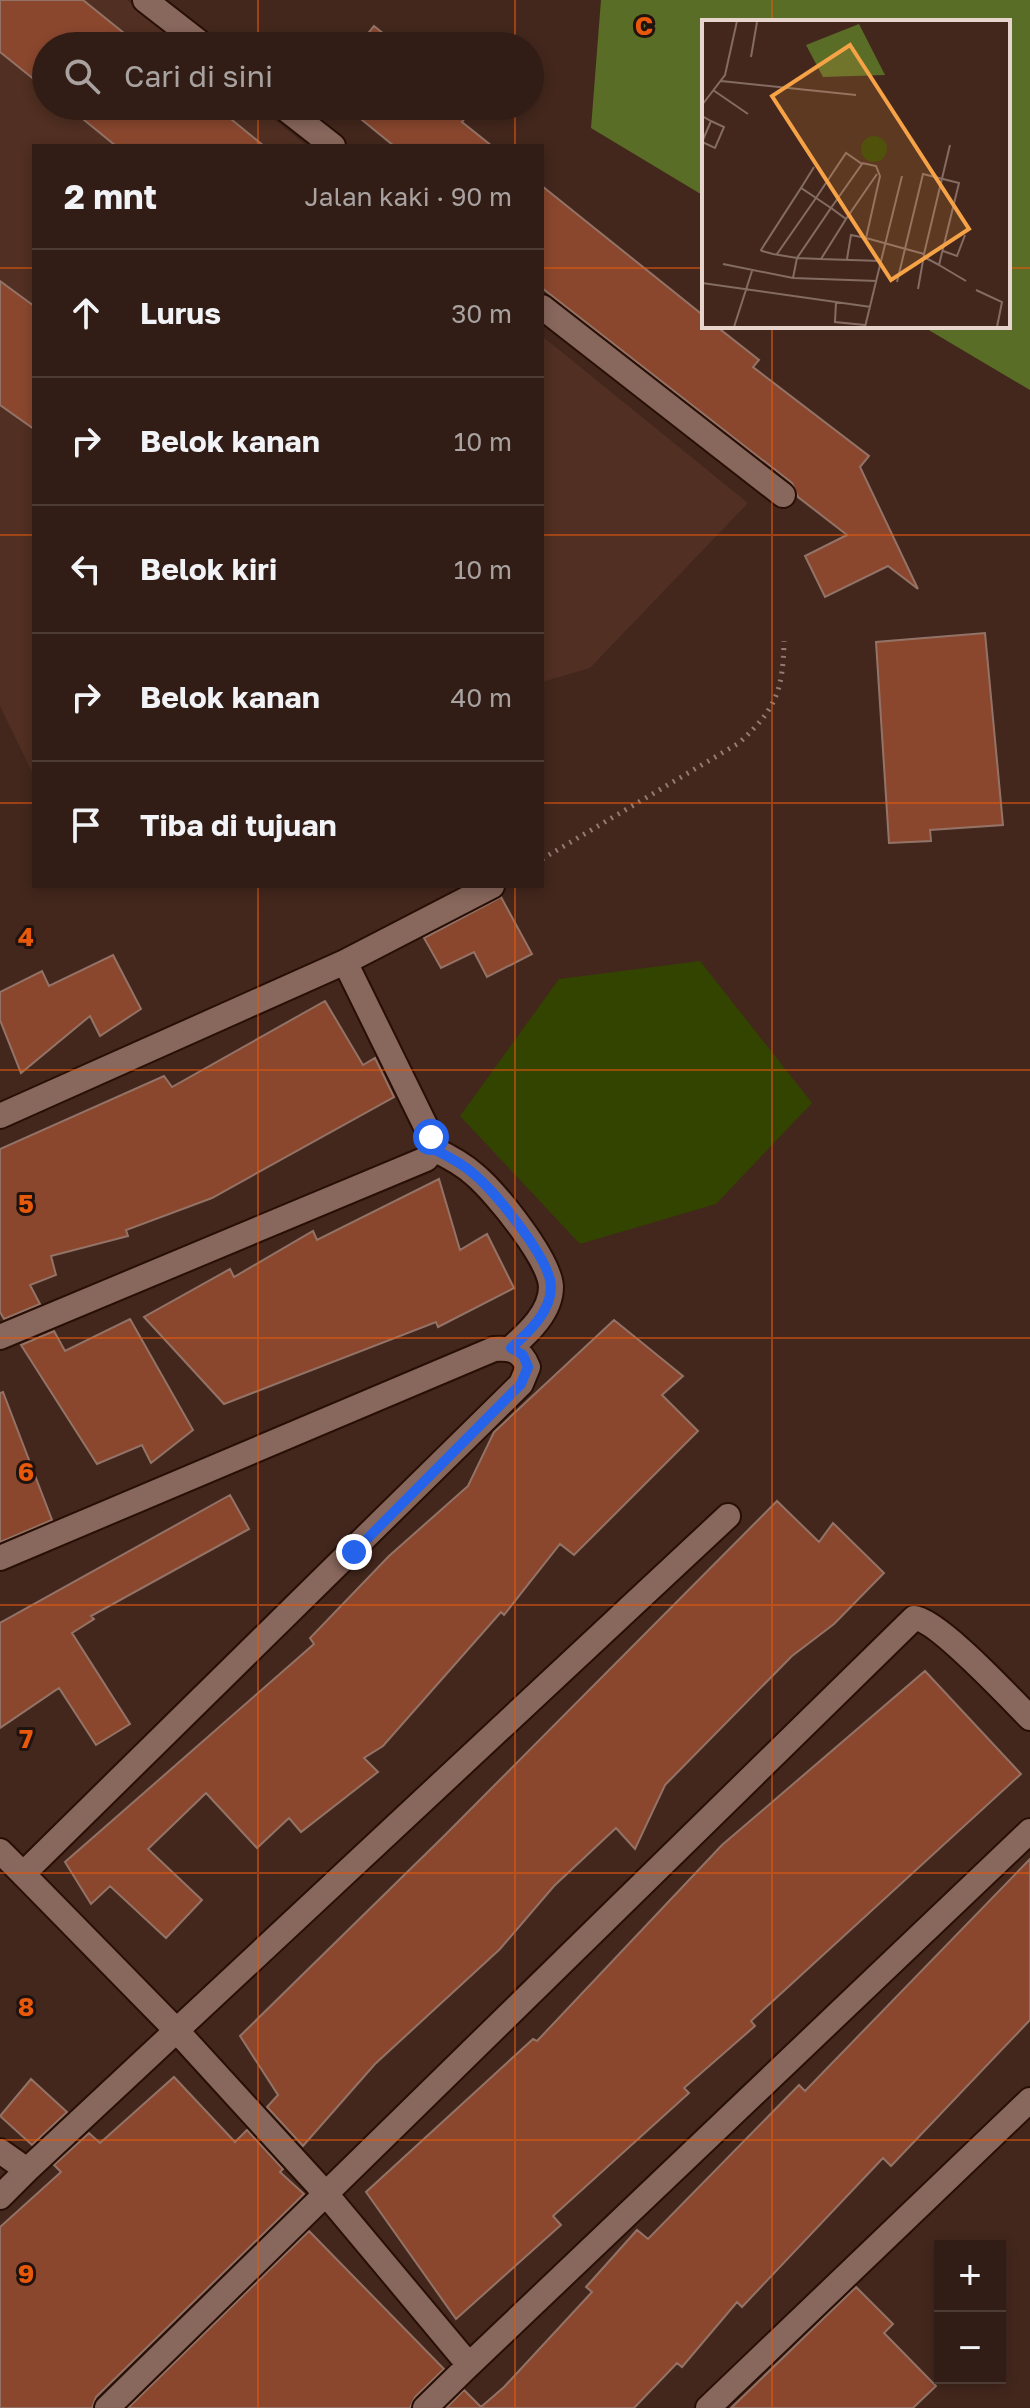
<!DOCTYPE html>
<html lang="id">
<meta charset="utf-8">
<style>
:root{--surface:#321d16;--page:#3a261f;--text:#f1f3f6;--muted:#a8a2a1;--line:#4d3b35}
body{margin:0;font-family:"Golos Text",sans-serif;background:var(--page);color:var(--text)}
.controls{position:absolute;right:24px;bottom:24px;display:grid;overflow:hidden;border-radius:0px;box-shadow:0 4px 12px #0003}
.controls button{width:72px;height:72px;display:grid;place-items:center;padding:0;border:0;border-bottom:2px solid var(--line);background:var(--surface);color:var(--text);font:40px sans-serif}
.stop{position:absolute;width:24px;height:24px;margin:-18px;border:6px solid #2563eb;border-radius:50%;background:#fff}
.stop.end{background:#2563eb;border-color:#fff;box-shadow:0 2px 8px #0008}
.list{margin:0;padding:0;list-style:none}
h2{display:flex;justify-content:space-between;align-items:center;height:104px;margin:0;padding:0 32px;font-size:34px}
h2 small{font-size:26px;font-weight:400;color:var(--muted)}
.list li{display:grid;grid-template-columns:52px 1fr auto;gap:24px;align-items:center;box-sizing:border-box;height:128px;padding:0 32px;border-top:2px solid var(--line)}
.list b{display:block;font-size:30px;white-space:nowrap}
.list em{font-size:26px;font-style:normal;color:var(--muted)}
.icon{flex:none;width:44px;height:44px;fill:none;stroke:currentColor;stroke-width:2;stroke-linecap:round;stroke-linejoin:round}
.map{position:relative;flex:none;width:1030px;height:2408px;overflow:hidden}
.search{position:absolute;background:var(--surface);box-shadow:0 4px 12px #0003;left:32px;top:32px;width:512px;height:88px;display:flex;align-items:center;gap:20px;box-sizing:border-box;padding:0 28px;border-radius:44px;color:var(--muted);font-size:30px}
.panel{position:absolute;background:var(--surface);box-shadow:0 4px 12px #0003;left:32px;top:144px;width:512px;height:744px;border-radius:0px}
.map>svg:first-child{display:block}
.built{fill:#512f22}
.green{fill:#334300}
.forest{fill:#5a6d27}
.building{fill:#8a472e;stroke:#947367;stroke-width:2}
.lines{fill:none;stroke-linecap:round;stroke-linejoin:round}
.street-casing{stroke:#280f06;stroke-width:28}
.path{stroke:#927b73;stroke-width:5;stroke-dasharray:2 6;stroke-linecap:butt}
.street{stroke:#88675c;stroke-width:24}
.route{stroke:#2563eb;stroke-width:10}
.grid{fill:none;stroke:#e8590c;stroke-width:2;stroke-opacity:0.55}
.inset-road{fill:none;stroke:#846c63;stroke-width:2}
.view{fill:#f6a246;fill-opacity:0.15;stroke:#f6a246;stroke-width:4}
.inset-edge{fill:none;stroke:#e6d4cd;stroke-width:4}
.grid-label{font-size:26px;text-anchor:middle;font-weight:bold;fill:#e8590c;stroke:#20130f;stroke-width:6;stroke-linejoin:round;paint-order:stroke}
</style>
<div class="map">
<svg width="1030" height="2408" viewBox="0 0 1030 2408">
<rect width="100%" height="100%" fill="#43271d"/>
<path class="built" d="M 0,0 L 127,0 L 184,46 L 46,46 L 46,106 L 258,106 L 307,146 L 34,146 L 34,776 L 0,706 Z
M 542,336 L 748,503 L 590,668 L 542,682 Z"/>
<path class="green" d="M 700,961 L 812,1103 L 716,1204 L 580,1244 L 460,1116 L 559,979 Z"/>
<path class="forest" d="M 601,0 L 1030,0 L 1030,390 L 922,326 L 1008,326 L 1008,22 L 704,22 L 704,196 L 591,128 Z"/>
<path class="building" d="M 0,0 L 83,0 L 140,46 L 46,46 L 46,89 L 0,52 Z
M 374,26 L 399,46 L 358,46 Z
M 67,106 L 215,106 L 264,146 L 116,146 Z
M 345,106 L 450,106 L 466,117 L 462,122 L 492,146 L 394,146 Z
M 542,186 L 704,316 L 704,326 L 716,326 L 759,360 L 753,367 L 869,456 L 860,467 L 918,589 L 888,566 L 825,597 L 805,556 L 847,535 L 798,497 L 792,483 L 542,288 Z
M 0,281 L 34,306 L 34,429 L 0,405 Z
M 985,633 L 1003,825 L 930,830 L 931,841 L 889,843 L 876,642 Z
M 501,897 L 532,954 L 487,977 L 474,952 L 441,968 L 424,938 Z
M 113,955 L 141,1009 L 100,1036 L 90,1016 L 21,1073 L 0,1020 L 0,992 L 42,971 L 49,986 Z
M 325,1001 L 363,1065 L 375,1058 L 394,1097 L 212,1198 L 126,1230 L 128,1236 L 51,1256 L 56,1275 L 30,1285 L 40,1304 L 4,1319 L 0,1312 L 0,1149 L 164,1076 L 172,1087 Z
M 439,1179 L 460,1250 L 487,1234 L 514,1288 L 438,1327 L 436,1322 L 224,1404 L 144,1317 L 230,1269 L 234,1277 L 313,1231 L 317,1240 Z
M 130,1319 L 193,1430 L 151,1463 L 142,1445 L 97,1464 L 21,1345 L 54,1331 L 65,1351 Z
M 614,1320 L 683,1376 L 662,1395 L 698,1431 L 574,1555 L 560,1544 L 504,1615 L 501,1612 L 383,1746 L 364,1758 L 378,1772 L 301,1832 L 289,1818 L 257,1848 L 206,1793 L 148,1849 L 202,1900 L 166,1938 L 110,1886 L 91,1904 L 65,1862 L 314,1644 L 310,1638 L 389,1556 L 468,1486 L 494,1432 Z
M 3,1392 L 52,1520 L 0,1542 L 0,1393 Z
M 230,1495 L 249,1529 L 91,1616 L 94,1619 L 72,1633 L 130,1724 L 96,1745 L 59,1688 L 0,1728 L 0,1623 Z
M 777,1501 L 819,1542 L 833,1523 L 884,1573 L 834,1624 L 792,1656 L 665,1785 L 635,1849 L 616,1828 L 554,1886 L 500,1949 L 375,2064 L 303,2146 L 267,2107 L 278,2095 L 240,2036 L 444,1836 Z
M 925,1671 L 1021,1774 L 751,2021 L 755,2026 L 684,2088 L 689,2093 L 553,2216 L 561,2225 L 456,2319 L 366,2192 L 533,2039 L 537,2041 L 722,1845 Z
M 1030,1859 L 1030,2020 L 891,2166 L 883,2158 L 742,2307 L 737,2302 L 682,2367 L 677,2363 L 634,2408 L 446,2408 L 464,2390 L 481,2407 L 504,2387 L 592,2292 L 586,2287 L 637,2230 L 648,2239 L 799,2085 L 805,2091 Z
M 174,2077 L 235,2142 L 247,2130 L 283,2169 L 280,2172 L 304,2194 L 96,2397 L 92,2408 L 0,2408 L 0,2227 L 61,2172 L 54,2165 L 89,2133 L 100,2143 Z
M 31,2079 L 67,2112 L 32,2145 L 0,2116 Z
M 309,2231 L 444,2369 L 415,2397 L 410,2408 L 128,2408 Z
M 856,2287 L 893,2324 L 884,2333 L 936,2386 L 913,2408 L 731,2408 Z"/>
<g class="lines">
<g class="street-casing">
<path id="street" d="M 145,0 L 204,46
M 282,106 L 333,146
M 542,307 L 783,495
M 345,962 L 492,886
M 0,1116 L 345,962 L 431,1137 L 433,1149 L 426,1159 L 0,1337
M 433,1149 C 448,1156 463,1164 475,1175 C 496,1193 550,1259 551,1287 C 551,1312 528,1333 511,1348
M 0,1558 L 494,1349 C 512,1348 521,1350 528,1367 L 521,1384 L 23,1874 L 177,2031 L 326,2194 L 469,2365 L 1030,1831
M 0,1851 L 23,1874
M 0,2151 L 27,2170 L 728,1516
M 0,2197 L 27,2170
M 107,2408 L 914,1618 C 937,1619 1010,1698 1030,1718
M 425,2408 L 469,2365
M 708,2408 L 1030,2100"/>
</g>
<path class="path" d="M 542,859 L 739,743 C 776,709 783,691 784,641"/>
<use href="#street" class="street"/>
</g>
<g class="lines">
<path class="route" d="M 354,1552 L 521,1384 L 528,1367 L 523,1355 L 511,1348 C 528,1333 551,1312 551,1287 C 551,1260 496,1193 475,1175 C 463,1164 448,1156 433,1149 L 431,1137"/>
</g>
<path class="grid" d="M 258,0 L 258,46M 515,0 L 515,46M 772,0 L 772,22M 258,106 L 258,146M 515,106 L 515,146M 0,268 L 34,268M 542,268 L 704,268M 1008,268 L 1030,268M 772,326 L 772,2408M 0,535 L 34,535M 542,535 L 1030,535M 0,803 L 34,803M 542,803 L 1030,803M 258,886 L 258,2408M 515,886 L 515,2408M 0,1070 L 1030,1070M 0,1338 L 1030,1338M 0,1605 L 1030,1605M 0,1873 L 1030,1873M 0,2140 L 1030,2140"/>
<g transform="translate(702 20)">
<rect width="308" height="308" fill="#43271d"/>
<path d="M159 129a13 13 0 1 1 26 0a13 13 0 1 1-26 0Z" fill="#334300"/>
<path d="M 157,4 L 183,55 L 121,57 L 104,25 Z" fill="#5a6d27"/>
<path class="inset-road" d="M 49,37 L 55,2M 19,61 L 154,75M 11,70 L 46,94M 0,85 L 23,55 L 35,1M 0,96 L 9,101 L 22,107 L 13,128 L 0,122 L 9,101M 160,143 L 174,146 L 178,156 L 164,218 L 222,234 L 248,125M 99,168 L 112,147M 144,199 L 175,154M 241,231 L 255,236 L 263,215M 75,234 L 114,178 L 144,133 L 160,144 L 129,188 L 99,168 L 59,230 L 60,231 L 71,234 L 95,238 L 119,239M 145,239 L 149,215 L 164,218M 21,244 L 91,258 L 175,261M 237,245 L 264,261M 91,258 L 95,238 L 129,188 L 144,199 L 119,239 L 179,241 L 200,156M 195,262 L 221,154 L 257,163 L 237,245 L 222,237M 0,263 L 169,287M 216,269 L 222,235M 274,270 L 300,282 L 295,307M 134,282 L 133,302 L 163,305M 32,307 L 50,251M 163,307 L 179,241"/>
<path class="view" d="M 148,25 L 267,209 L 189,260 L 70,76 Z"/>
<rect width="308" height="308" class="inset-edge"/>
</g>
<g class="grid-label">
<text x="644" y="35">C</text>
<text x="26" y="946">4</text>
<text x="26" y="1213">5</text>
<text x="26" y="1481">6</text>
<text x="26" y="1748">7</text>
<text x="26" y="2016">8</text>
<text x="26" y="2283">9</text>
</g>
</svg>
<div class="controls">
<button>+</button>
<button>−</button>
</div>
<div class="stop" style="left:431px;top:1137px"></div>
<div class="stop end" style="left:354px;top:1552px"></div>
<div class="search"><svg class="icon" aria-label="search" viewBox="0 0 24 24"><circle cx="10" cy="10" r="6"/><path d="M15 15l6 6"/></svg>Cari di sini</div>
<section class="panel">
<h2>2 mnt<small>Jalan kaki · 90 m</small></h2>
<ul class="list">
<li><svg class="icon" aria-label="ahead" viewBox="0 0 24 24"><path d="M12 20V5M6 11l6-6 6 6"/></svg><div><b>Lurus</b></div><em>30 m</em></li>
<li><svg class="icon" aria-label="right" viewBox="0 0 24 24"><path d="M7 20v-9h11M14 6l5 5-5 5"/></svg><div><b>Belok kanan</b></div><em>10 m</em></li>
<li><svg class="icon" aria-label="left" viewBox="0 0 24 24"><path d="M17 20v-9H6M10 6l-5 5 5 5"/></svg><div><b>Belok kiri</b></div><em>10 m</em></li>
<li><svg class="icon" aria-label="right" viewBox="0 0 24 24"><path d="M7 20v-9h11M14 6l5 5-5 5"/></svg><div><b>Belok kanan</b></div><em>40 m</em></li>
<li><svg class="icon" aria-label="arrive" viewBox="0 0 24 24"><path d="M6 21V4h12l-3 4 3 4H6"/></svg><div><b>Tiba di tujuan</b></div></li>
</ul>
</section>
</div>
